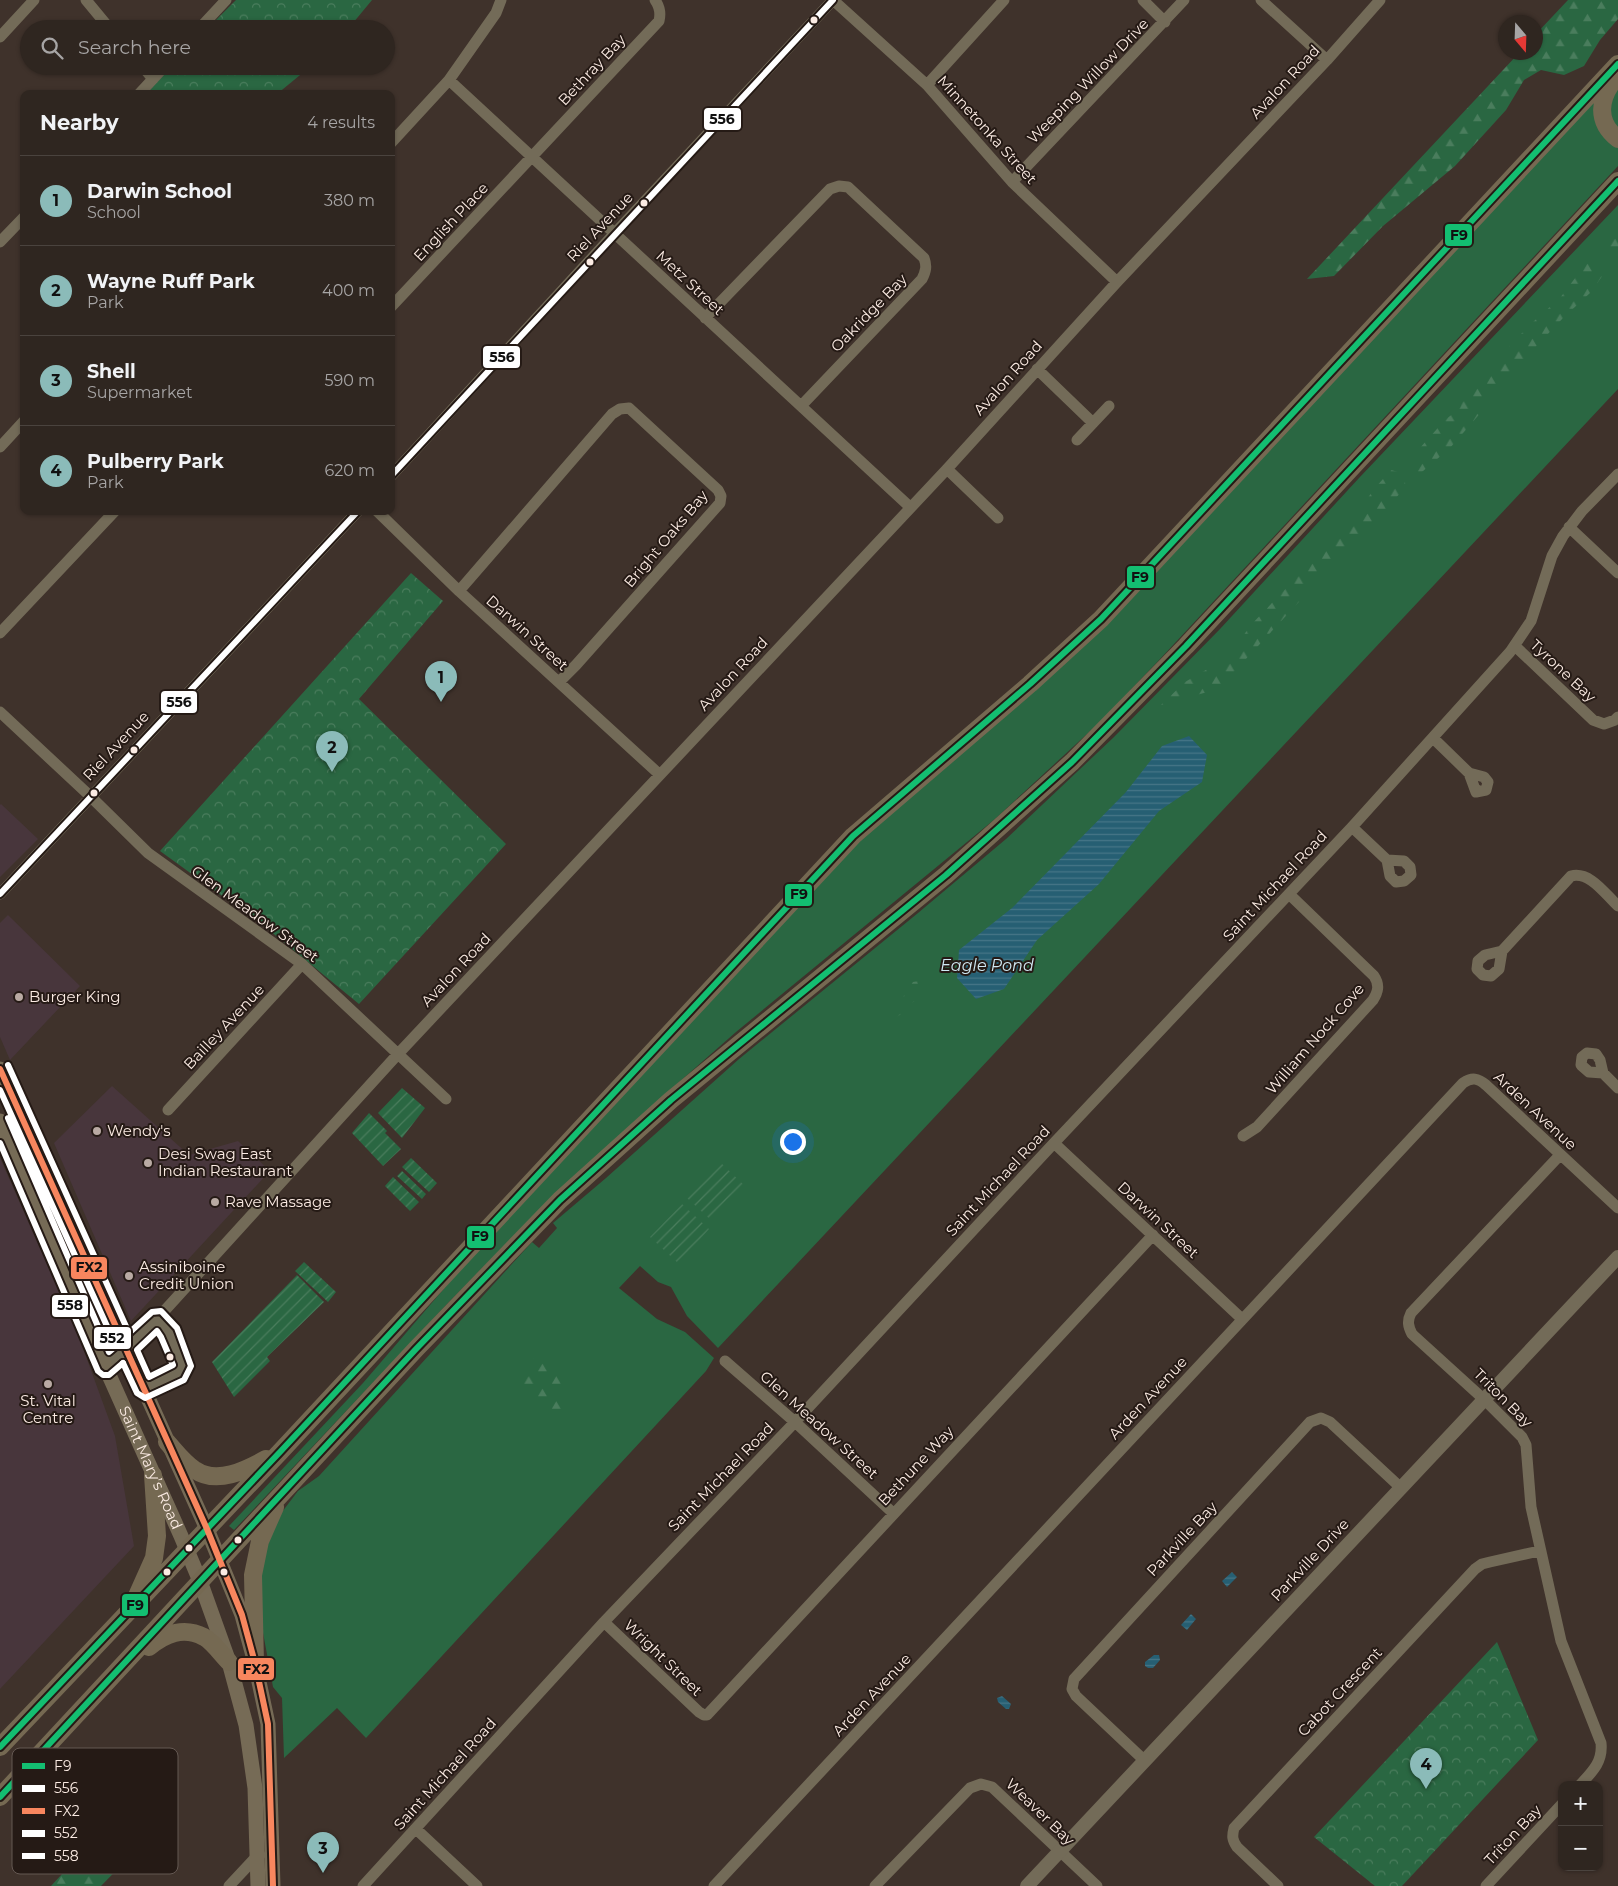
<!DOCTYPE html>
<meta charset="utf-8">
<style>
:root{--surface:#2f2620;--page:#3b322d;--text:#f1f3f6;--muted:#a7a5a5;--line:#4a433e;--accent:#8bbbb9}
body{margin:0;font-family:Montserrat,sans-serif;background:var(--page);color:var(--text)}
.controls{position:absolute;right:15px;bottom:15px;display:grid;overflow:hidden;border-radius:10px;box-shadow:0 1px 4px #0004}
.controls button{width:45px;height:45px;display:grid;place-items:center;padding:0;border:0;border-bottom:1px solid var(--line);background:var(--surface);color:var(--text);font:25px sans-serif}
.compass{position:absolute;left:1498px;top:15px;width:45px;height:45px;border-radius:50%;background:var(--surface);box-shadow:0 1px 4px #0004;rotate:161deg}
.you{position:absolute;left:792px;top:1141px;width:18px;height:18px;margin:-12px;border:4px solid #fff;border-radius:50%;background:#1a73e8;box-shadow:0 0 0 8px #1a73e833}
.badge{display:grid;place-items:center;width:32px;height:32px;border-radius:50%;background:var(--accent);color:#111;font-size:16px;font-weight:700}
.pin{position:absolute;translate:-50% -41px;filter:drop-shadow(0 1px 2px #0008)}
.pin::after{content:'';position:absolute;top:26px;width:18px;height:15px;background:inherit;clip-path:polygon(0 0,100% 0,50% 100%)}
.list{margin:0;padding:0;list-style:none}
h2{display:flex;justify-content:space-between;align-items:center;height:65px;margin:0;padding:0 20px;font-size:21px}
h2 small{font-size:16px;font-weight:400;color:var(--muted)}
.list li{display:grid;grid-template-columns:32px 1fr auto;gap:15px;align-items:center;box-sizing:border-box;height:90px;padding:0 20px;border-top:1px solid var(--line)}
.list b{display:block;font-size:19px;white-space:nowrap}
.list p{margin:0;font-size:16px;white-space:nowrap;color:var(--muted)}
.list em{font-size:16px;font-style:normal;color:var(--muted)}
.icon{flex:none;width:28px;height:28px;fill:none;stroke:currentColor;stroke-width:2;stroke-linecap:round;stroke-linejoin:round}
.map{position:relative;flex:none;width:1618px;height:1886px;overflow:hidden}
.search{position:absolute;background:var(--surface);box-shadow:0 1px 4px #0004;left:20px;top:20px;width:375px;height:55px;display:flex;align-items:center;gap:12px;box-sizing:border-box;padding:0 18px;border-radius:28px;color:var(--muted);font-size:19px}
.panel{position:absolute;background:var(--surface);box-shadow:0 1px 4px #0004;left:20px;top:90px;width:375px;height:425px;border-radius:10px}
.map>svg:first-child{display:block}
.commercial{fill:#48363c}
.grass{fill:#2a6742}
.forest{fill:url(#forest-firs)}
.park{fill:url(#park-crowns)}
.garden{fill:url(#garden-furrows)}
.water{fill:url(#water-rules)}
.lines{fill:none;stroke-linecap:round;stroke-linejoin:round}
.minor{stroke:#736b58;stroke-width:11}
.tertiary{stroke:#736b58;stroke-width:14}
.secondary{stroke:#766b56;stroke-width:15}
.primary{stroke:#756952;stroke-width:18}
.bus-1-casing{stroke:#251a15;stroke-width:10}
.bus-2-casing{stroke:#251a15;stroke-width:10}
.bus-3-casing{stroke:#251a15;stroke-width:10}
.bus-4-casing{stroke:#251a15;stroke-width:10}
.bus-5-casing{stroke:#251a15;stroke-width:10}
.bus-1{stroke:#13be71;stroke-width:6}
.bus-2{stroke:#fff;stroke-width:6}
.bus-3{stroke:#f8865e;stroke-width:6}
.bus-4{stroke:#fff;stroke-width:6}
.bus-5{stroke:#fff;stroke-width:6}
.bus-dot{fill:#fbebe3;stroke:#251a15;stroke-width:2}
.poi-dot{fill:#b9aaa3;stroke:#251a15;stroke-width:2}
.labels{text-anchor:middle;stroke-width:4;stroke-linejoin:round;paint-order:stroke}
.street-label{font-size:15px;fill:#fbebe3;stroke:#251a15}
.poi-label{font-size:15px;fill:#fbebe3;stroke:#251a15;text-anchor:start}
.water-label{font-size:16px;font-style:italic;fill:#d0e9f4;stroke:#251a15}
.key{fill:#251a15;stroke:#655953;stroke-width:1}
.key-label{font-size:14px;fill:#fbebe3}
.line-badge{stroke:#251a15;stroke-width:2}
.pale-badge-label{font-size:14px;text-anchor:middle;font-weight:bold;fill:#111}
</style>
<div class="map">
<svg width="1618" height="1886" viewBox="0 0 1618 1886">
<defs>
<pattern id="forest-firs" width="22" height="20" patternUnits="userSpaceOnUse" patternTransform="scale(1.25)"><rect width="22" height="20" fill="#2a6742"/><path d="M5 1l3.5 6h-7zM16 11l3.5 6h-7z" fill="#4a7d5d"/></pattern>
<pattern id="park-crowns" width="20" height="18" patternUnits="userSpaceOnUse" patternTransform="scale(1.25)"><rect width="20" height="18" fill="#2a6742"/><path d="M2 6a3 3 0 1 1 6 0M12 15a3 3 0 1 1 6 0" fill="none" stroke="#4a7d5d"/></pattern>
<pattern id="garden-furrows" width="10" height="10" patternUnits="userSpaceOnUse" patternTransform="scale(1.25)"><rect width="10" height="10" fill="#2a6742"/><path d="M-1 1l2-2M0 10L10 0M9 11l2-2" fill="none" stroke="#4a7d5d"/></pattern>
<pattern id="water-rules" width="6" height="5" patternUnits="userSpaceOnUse" patternTransform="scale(1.25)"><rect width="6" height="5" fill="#265f73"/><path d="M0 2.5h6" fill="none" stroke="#467687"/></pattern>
</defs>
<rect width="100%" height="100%" fill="#3f322b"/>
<path class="commercial" d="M 1,804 L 38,839 L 0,877 L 0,805 Z
M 8,915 L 80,986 L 10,1060 L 0,1037 L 0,923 Z
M 112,1086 L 189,1155 L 238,1141 L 270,1171 L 131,1321 L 54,1143 Z
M 0,1158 L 77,1332 L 115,1436 L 134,1546 L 0,1689 Z"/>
<path class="grass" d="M 1618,84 L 1618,128 L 1610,117 L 1609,94 Z
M 1594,97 L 1618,147 L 1618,166 L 1161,658 L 1101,721 L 995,819 L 736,1032 L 644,1113 L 543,1206 L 447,1304 L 234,1530 L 229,1526 L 363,1383 L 503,1220 L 856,841 L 1028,693 Z
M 1618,205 L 1618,389 L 718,1348 L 687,1316 L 671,1287 L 658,1282 L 640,1266 L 619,1288 L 657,1319 L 685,1332 L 714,1358 L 706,1371 L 366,1738 L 337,1708 L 284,1758 L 282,1698 L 273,1687 L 257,1600 L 269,1529 L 298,1491 L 319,1476 L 532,1242 L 539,1248 L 557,1228 L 553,1223 L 606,1178 L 739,1059 L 918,913 L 1006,839 L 1114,737 L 1220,629 L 1359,478 Z"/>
<path class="forest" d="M 1568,0 L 1618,0 L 1618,19 L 1600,40 L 1584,66 L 1564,75 L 1541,70 L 1524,80 L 1506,110 L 1455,166 L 1383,226 L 1334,276 L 1307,279 L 1519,53 L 1536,52 L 1536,34 Z
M 1618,231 L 1618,263 L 1606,258 L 1607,243 Z
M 1588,261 L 1599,267 L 1603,275 L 1590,293 L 1563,318 L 1513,371 L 1490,402 L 1450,448 L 1416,477 L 1413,467 L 1419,449 L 1445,420 L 1460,408 L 1464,396 L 1483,378 L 1512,343 L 1533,322 L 1560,298 Z
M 1391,470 C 1403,473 1406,476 1405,488 L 1218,689 L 1161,705 L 1185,682 L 1218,663 L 1237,645 L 1250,626 L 1318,555 L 1332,538 L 1351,521 L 1375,488 Z
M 919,981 L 915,991 L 919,991 L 915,1001 L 904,1007 L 905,1011 L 889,1023 L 889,1018 L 913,982 Z
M 544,1352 C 547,1354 551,1357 553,1360 C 562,1371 561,1397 566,1412 L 564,1416 C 554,1416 545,1410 536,1407 L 536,1399 L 522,1386 L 524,1365 Z
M 109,1813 L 116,1821 L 135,1826 L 142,1844 L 101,1886 L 51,1886 L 75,1860 L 86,1843 L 98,1839 Z"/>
<path class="park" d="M 236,0 L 372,0 L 348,29 L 207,29 Z
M 172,66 L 311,66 L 277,94 L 146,94 Z
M 411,573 L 443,601 L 359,699 L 506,844 L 359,1004 L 269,930 L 160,851 Z
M 1497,1642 L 1538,1740 L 1402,1886 L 1375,1886 L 1314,1837 Z"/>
<path class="garden" d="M 402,1088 L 425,1108 L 402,1138 L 378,1113 Z
M 369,1113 L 387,1131 L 385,1133 L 401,1149 L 383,1166 L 352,1133 Z
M 411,1158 L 437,1183 L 429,1192 L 402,1167 Z
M 719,1161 L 746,1187 L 713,1222 L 687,1198 Z
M 402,1171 L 426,1194 L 422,1199 L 397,1176 Z
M 393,1177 L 419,1202 L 410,1211 L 385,1186 Z
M 682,1204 L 709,1229 L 679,1264 L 650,1237 Z
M 304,1262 L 336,1292 L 328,1302 L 295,1271 Z
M 297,1275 L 324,1302 L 267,1357 L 270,1361 L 234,1397 L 212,1362 Z"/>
<path class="water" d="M 1189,736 L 1207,755 L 1202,782 L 1159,811 L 1099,884 L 1037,940 L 1004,989 L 976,999 L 957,978 L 959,950 L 1012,908 L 1126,792 L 1162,746 Z
M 1232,1572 L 1237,1577 L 1227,1587 L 1222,1581 Z
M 1191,1614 L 1196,1619 L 1187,1630 L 1181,1625 Z
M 1154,1655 L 1159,1655 L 1160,1660 L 1153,1668 L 1148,1668 L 1145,1666 L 1145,1662 Z
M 1002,1696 L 1011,1704 L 1009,1709 L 1006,1709 L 998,1702 L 997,1698 Z"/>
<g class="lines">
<path class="minor" d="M 86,0 L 110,29
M 833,0 L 927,85 L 1012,182 L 1117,282
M 1143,0 L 1165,22
M 1261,0 L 1327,60
M 199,29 L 226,0
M 0,37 L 34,0
M 142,66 L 153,79
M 449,80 L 910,507
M 927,85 L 1004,0
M 139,94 L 165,66
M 391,143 L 449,80 L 496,13 L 501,0
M 1012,182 L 1184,0
M 0,242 L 24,217
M 391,307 L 659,21 C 661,13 660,7 655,0
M 705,318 L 830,189 L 839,186 L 848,187 L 924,258 C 927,266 926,271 922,279 L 801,406
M 1037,369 L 1093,423
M 1077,440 L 1109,406
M 0,447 L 24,421
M 947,469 L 998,518
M 391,476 L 615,233 L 833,0
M 377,511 L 459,591 L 659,774
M 1569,527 L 1618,573
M 459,591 L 612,414 L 620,409 L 629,408 L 718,490 L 721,496 L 720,503 L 576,665 L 559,682
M 0,633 L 115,511
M 1515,646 L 1593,720 L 1604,724 L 1615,720 L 1618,717
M 0,712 L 90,796 L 148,853 L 302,964 L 446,1099
M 1433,738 L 1469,773 L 1476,792 L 1486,790 L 1488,782 L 1484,777 L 1469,773
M 1352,827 L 1387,860 L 1390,876 L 1396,882 L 1404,881 L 1411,875 L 1410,867 L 1404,861 L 1387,860
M 0,894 L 358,511
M 1502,951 L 1485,955 L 1478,961 L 1477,969 L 1483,975 L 1491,976 L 1499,969 L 1502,951 L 1571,876 C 1590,871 1605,894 1618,906
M 1603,1073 L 1589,1072 L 1581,1065 L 1582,1057 L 1587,1053 L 1596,1054 L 1600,1060 L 1603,1073 L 1618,1088
M 168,1110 L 302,964
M 1243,1136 L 1257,1127 L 1373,1000 C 1378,992 1380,985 1374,976 L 1289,894
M 1054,1143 L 1242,1319
M 1560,1155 L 1411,1313 C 1407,1321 1408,1326 1412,1334 L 1489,1404 L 1522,1437 L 1526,1445 L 1531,1507 L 1561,1641 L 1601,1743 C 1603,1762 1592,1772 1580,1785
M 725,1361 L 795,1422 L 893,1513
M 106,1367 L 157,1319 L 398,1054 L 947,469 L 1117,282 L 1327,60 L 1380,0
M 145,1389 L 179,1373 L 182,1365 L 169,1332 L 157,1319
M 604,1622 L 699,1712 L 704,1715 L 707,1715 L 1153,1235
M 1145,1761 L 1076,1696 L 1072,1689 L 1074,1679 L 1310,1422 L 1321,1418 L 1330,1422 L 1400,1487
M 416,1829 L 477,1886
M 229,1886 L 257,1856 L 260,1855
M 363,1886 L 604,1622 L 795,1422 L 1054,1143 L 1352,827 L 1510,652 L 1531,621 L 1552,556 L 1563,536 L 1582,511 L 1618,474
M 714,1886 L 1463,1083 C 1472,1077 1478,1078 1486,1085 L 1618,1208
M 875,1886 L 970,1788 L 981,1784 L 992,1787 L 1097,1886
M 1278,1886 L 1237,1847 C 1232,1840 1232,1836 1234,1828 L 1475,1569 L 1482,1564 L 1490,1562 L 1539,1551
M 1486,1886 L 1562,1804"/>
<path class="tertiary" d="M 1027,1886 L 1618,1257"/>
<g class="secondary">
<path d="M 0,1069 L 207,1529 L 242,1615 L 255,1663 L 268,1724 L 273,1886"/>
<path id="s1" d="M 0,1121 L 96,1346 L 181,1536 L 200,1581 L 229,1662 L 246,1725 L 255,1788 L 258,1886"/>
</g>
<path class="primary" d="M 1614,80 C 1599,99 1596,122 1618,139
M 167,1442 C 176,1452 184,1463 195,1470 C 217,1485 246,1470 266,1459
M 137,1596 L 154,1558 L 157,1536 L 153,1475
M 149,1647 C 165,1634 183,1626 204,1637 C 213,1642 221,1654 229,1662
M 255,1663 L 253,1575 L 260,1541 L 275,1507
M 0,1747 L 280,1452 L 853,836 L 1030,684 L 1101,619 L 1618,64
M 0,1797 L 416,1349 L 560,1200 L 671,1100 L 946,875 L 1072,762 L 1186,646 L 1618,181"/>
<g class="bus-1-casing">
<path id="bus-1" d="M 0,1747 L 280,1452 L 853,836 L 1030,684 L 1101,619 L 1618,64
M 0,1797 L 416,1349 L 560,1200 L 671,1100 L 946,875 L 1072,762 L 1186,646 L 1618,181"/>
</g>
<g class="bus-2-casing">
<path id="bus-2" d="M 391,476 L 833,0
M 0,894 L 358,511"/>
</g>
<g class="bus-3-casing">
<path id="bus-3" d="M 0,1069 L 207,1529 L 242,1615 L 255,1663 L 268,1724 L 273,1886"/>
</g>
<g class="bus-4-casing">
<path id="bus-4" d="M 0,1090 L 116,1346 L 109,1352 L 8,1118
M 123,1363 L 137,1393 L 145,1398 L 184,1380 L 191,1366 L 177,1328 L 161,1311 L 152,1312 L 129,1333"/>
</g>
<g class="bus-5-casing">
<path id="bus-5" d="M 8,1065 L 129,1333
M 0,1143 L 98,1371 L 103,1375 L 109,1375 L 123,1363
M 157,1331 L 161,1337 L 173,1365 L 149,1377 L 137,1350 Z"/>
</g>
<use href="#bus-1" class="bus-1"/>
<use href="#bus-2" class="bus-2"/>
<use href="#bus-3" class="bus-3"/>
<use href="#bus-4" class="bus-4"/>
<use href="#bus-5" class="bus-5"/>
</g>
<g class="bus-dot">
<circle cx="814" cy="20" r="4.5"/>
<circle cx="644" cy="203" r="4.5"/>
<circle cx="590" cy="262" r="4.5"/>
<circle cx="134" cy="750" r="4.5"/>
<circle cx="94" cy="793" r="4.5"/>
<circle cx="170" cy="1357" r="4.5"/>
<circle cx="238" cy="1540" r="4.5"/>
<circle cx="189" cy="1548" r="4.5"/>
<circle cx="167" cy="1572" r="4.5"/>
<circle cx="224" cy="1572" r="4.5"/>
</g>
<g class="poi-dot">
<circle cx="19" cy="997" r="5"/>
<circle cx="97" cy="1131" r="5"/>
<circle cx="148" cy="1163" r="5"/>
<circle cx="215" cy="1202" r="5"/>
<circle cx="129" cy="1276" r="5"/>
<circle cx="48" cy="1384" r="5"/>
</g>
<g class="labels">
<g class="street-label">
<text transform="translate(592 70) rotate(-47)" y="5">Bethray Bay</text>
<text transform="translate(1088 81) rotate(-46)" y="5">Weeping Willow Drive</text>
<text transform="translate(1285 82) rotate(-47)" y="5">Avalon Road</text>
<text transform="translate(987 130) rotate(48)" y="5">Minnetonka Street</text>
<text transform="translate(451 222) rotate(-47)" y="5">English Place</text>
<text transform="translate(600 227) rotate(-47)" y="5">Riel Avenue</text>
<text transform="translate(690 283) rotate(43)" y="5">Metz Street</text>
<text transform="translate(869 313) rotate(-46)" y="5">Oakridge Bay</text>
<text transform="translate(1008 378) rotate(-48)" y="5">Avalon Road</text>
<text transform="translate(666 539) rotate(-50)" y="5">Bright Oaks Bay</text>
<text transform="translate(527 633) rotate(42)" y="5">Darwin Street</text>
<text transform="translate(1563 671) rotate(43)" y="5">Tyrone Bay</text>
<text transform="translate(733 674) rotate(-47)" y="5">Avalon Road</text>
<text transform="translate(116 746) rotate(-47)" y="5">Riel Avenue</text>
<text transform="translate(1275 886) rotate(-47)" y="5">Saint Michael Road</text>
<text transform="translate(255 914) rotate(36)" y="5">Glen Meadow Street</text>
<text transform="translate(456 970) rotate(-47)" y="5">Avalon Road</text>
<text transform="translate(224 1027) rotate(-47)" y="5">Bailley Avenue</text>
<text transform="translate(1315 1039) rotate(-49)" y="5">William Nock Cove</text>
<text transform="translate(1535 1111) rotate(43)" y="5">Arden Avenue</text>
<text transform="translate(998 1181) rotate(-47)" y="5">Saint Michael Road</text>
<text transform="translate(1158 1220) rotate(43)" y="5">Darwin Street</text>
<text transform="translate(1148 1398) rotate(-47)" y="5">Arden Avenue</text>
<text transform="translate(1503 1398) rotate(45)" y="5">Triton Bay</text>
<text transform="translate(819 1425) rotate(42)" y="5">Glen Meadow Street</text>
<text transform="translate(916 1466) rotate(-47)" y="5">Bethune Way</text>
<text dy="5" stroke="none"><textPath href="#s1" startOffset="378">Saint Mary’s Road</textPath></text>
<text transform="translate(721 1477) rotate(-46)" y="5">Saint Michael Road</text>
<text transform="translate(1182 1539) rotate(-47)" y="5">Parkville Bay</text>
<text transform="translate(1310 1560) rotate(-47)" y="5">Parkville Drive</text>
<text transform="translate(663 1658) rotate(44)" y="5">Wright Street</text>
<text transform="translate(1340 1692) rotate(-47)" y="5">Cabot Crescent</text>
<text transform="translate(872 1695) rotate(-47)" y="5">Arden Avenue</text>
<text transform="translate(445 1774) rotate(-48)" y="5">Saint Michael Road</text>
<text transform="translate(1040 1812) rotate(44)" y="5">Weaver Bay</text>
<text transform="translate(1513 1835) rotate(-47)" y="5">Triton Bay</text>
</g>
<g class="poi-label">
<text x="29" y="1002">Burger King</text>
<text x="107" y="1136">Wendy's</text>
<text x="158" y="1159">Desi Swag East<tspan x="158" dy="17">Indian Restaurant</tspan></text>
<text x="225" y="1207">Rave Massage</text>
<text x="139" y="1272">Assiniboine<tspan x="139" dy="17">Credit Union</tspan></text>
<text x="48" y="1406" text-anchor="middle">St. Vital<tspan x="48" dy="17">Centre</tspan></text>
</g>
<g class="water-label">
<text x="987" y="971">Eagle Pond</text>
</g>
</g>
<rect x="12" y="1748" width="166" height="126" rx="8" class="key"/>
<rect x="22" y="1763" width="23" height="6" fill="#13be71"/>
<rect x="22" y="1785" width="23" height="7" fill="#fff"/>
<rect x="22" y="1808" width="23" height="6" fill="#f8865e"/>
<rect x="22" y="1830" width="23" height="7" fill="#fff"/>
<rect x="22" y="1853" width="23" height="6" fill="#fff"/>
<g class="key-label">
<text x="54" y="1771">F9</text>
<text x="54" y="1793">556</text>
<text x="54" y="1816">FX2</text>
<text x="54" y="1838">552</text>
<text x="54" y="1861">558</text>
</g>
<g class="line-badge">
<rect x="703" y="107" width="39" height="24" rx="5" fill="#fff"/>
<rect x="1444" y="223" width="29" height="24" rx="5" fill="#13be71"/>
<rect x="482" y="345" width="39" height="24" rx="5" fill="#fff"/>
<rect x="1126" y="565" width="29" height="24" rx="5" fill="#13be71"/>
<rect x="160" y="690" width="38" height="24" rx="5" fill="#fff"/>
<rect x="784" y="883" width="29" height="24" rx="5" fill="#13be71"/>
<rect x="466" y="1225" width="29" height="24" rx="5" fill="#13be71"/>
<rect x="70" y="1256" width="38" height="24" rx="5" fill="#f8865e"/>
<rect x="51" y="1294" width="38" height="24" rx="5" fill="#fff"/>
<rect x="93" y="1326" width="39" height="24" rx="5" fill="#fff"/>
<rect x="121" y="1593" width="28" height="24" rx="5" fill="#13be71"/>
<rect x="237" y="1657" width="38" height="24" rx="5" fill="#f8865e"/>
</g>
<g class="pale-badge-label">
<text x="722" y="124">556</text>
<text x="1459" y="240">F9</text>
<text x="502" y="362">556</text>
<text x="1140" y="582">F9</text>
<text x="179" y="707">556</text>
<text x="799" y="899">F9</text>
<text x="480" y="1241">F9</text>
<text x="89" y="1272">FX2</text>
<text x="70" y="1310">558</text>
<text x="112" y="1343">552</text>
<text x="135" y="1610">F9</text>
<text x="256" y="1674">FX2</text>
</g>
</svg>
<div class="controls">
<button>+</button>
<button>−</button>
</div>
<svg class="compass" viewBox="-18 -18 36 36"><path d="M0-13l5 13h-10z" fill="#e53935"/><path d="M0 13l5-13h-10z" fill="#a7a5a5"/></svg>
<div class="you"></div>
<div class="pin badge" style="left:441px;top:702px">1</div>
<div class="pin badge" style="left:332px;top:772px">2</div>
<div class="pin badge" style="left:323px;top:1873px">3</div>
<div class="pin badge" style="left:1426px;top:1789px">4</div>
<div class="search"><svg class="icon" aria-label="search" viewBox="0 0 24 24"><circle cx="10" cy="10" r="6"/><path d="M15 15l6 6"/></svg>Search here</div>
<section class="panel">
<h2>Nearby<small>4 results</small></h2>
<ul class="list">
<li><span class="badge">1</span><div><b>Darwin School</b><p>School</p></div><em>380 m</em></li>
<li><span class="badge">2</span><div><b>Wayne Ruff Park</b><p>Park</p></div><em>400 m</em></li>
<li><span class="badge">3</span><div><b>Shell</b><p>Supermarket</p></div><em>590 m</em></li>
<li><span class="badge">4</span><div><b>Pulberry Park</b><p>Park</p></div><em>620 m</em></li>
</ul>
</section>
</div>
